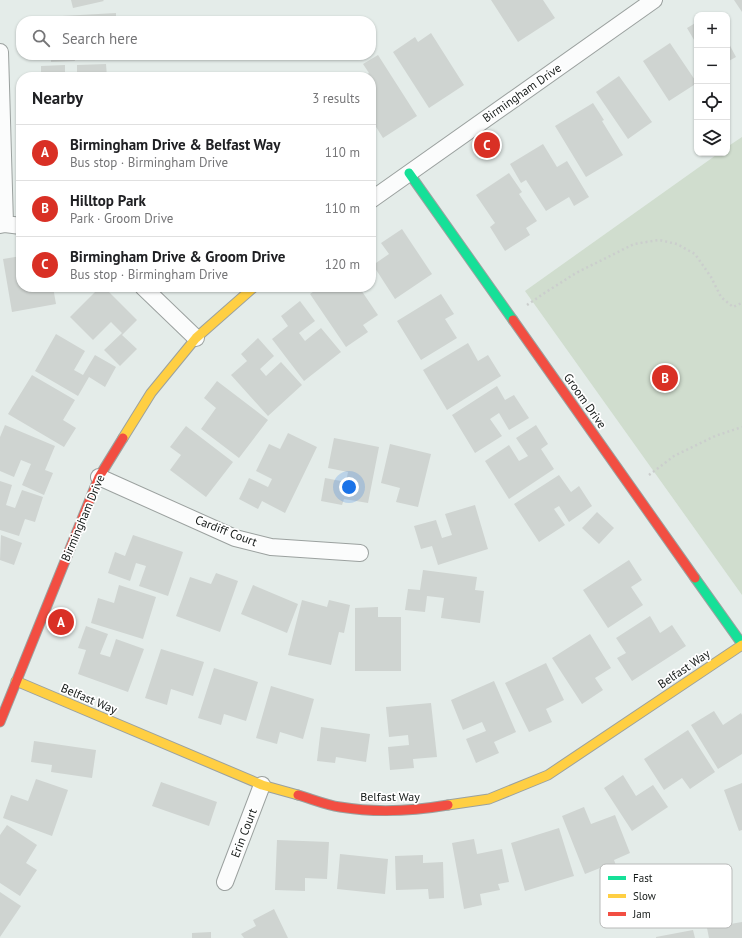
<!DOCTYPE html>
<meta charset="utf-8">
<style>
:root{--surface:#fff;--page:#f2f2f2;--text:#202124;--muted:#757577;--line:#e0e0e0;--accent:#d93025}
body{margin:0;font-family:"PT Sans",sans-serif;background:var(--page);color:var(--text)}
.controls{position:absolute;right:12px;top:12px;display:grid;overflow:hidden;border-radius:8px;box-shadow:0 1px 3px #0004}
.controls button{width:36px;height:36px;display:grid;place-items:center;padding:0;border:0;border-bottom:1px solid var(--line);background:var(--surface);color:var(--text);font:20px sans-serif}
.you{position:absolute;left:349px;top:487px;width:14px;height:14px;margin:-10px;border:3px solid #fff;border-radius:50%;background:#1a73e8;box-shadow:0 0 0 6px #1a73e833}
.badge{display:grid;place-items:center;width:26px;height:26px;border-radius:50%;background:var(--accent);color:#fff;font-size:13px;font-weight:700}
.pin{position:absolute;translate:-50% -50%;border:2px solid #fff;box-shadow:0 1px 4px #0006}
.list{margin:0;padding:0;list-style:none}
h2{display:flex;justify-content:space-between;align-items:center;height:52px;margin:0;padding:0 16px;font-size:17px}
h2 small{font-size:13px;font-weight:400;color:var(--muted)}
.list li{display:grid;grid-template-columns:26px 1fr auto;gap:12px;align-items:center;box-sizing:border-box;height:56px;padding:0 16px;border-top:1px solid var(--line)}
.list b{display:block;font-size:15px;white-space:nowrap}
.list p{margin:0;font-size:13px;white-space:nowrap;color:var(--muted)}
.list em{font-size:13px;font-style:normal;color:var(--muted)}
.icon{flex:none;width:22px;height:22px;fill:none;stroke:currentColor;stroke-width:2;stroke-linecap:round;stroke-linejoin:round}
.map{position:relative;flex:none;width:742px;height:938px;overflow:hidden}
.search{position:absolute;background:var(--surface);box-shadow:0 1px 3px #0004;left:16px;top:16px;width:360px;height:44px;display:flex;align-items:center;gap:10px;box-sizing:border-box;padding:0 14px;border-radius:16px;color:var(--muted);font-size:15px}
.panel{position:absolute;background:var(--surface);box-shadow:0 1px 3px #0004;left:16px;top:72px;width:360px;height:220px;border-radius:16px}
.map>svg:first-child{display:block}
.green{fill:#d0ddce}
.building{fill:#cfd4d1}
.lines{fill:none;stroke-linecap:round;stroke-linejoin:round}
.street-casing{stroke:#9ba19f;stroke-width:18}
.fast-casing{stroke:#9ba19f;stroke-width:11}
.slow-casing{stroke:#9ba19f;stroke-width:11}
.jam-casing{stroke:#9ba19f;stroke-width:11}
.path{stroke:#cbcecd;stroke-width:2.5;stroke-dasharray:2 3;stroke-linecap:butt}
.street{stroke:#fbfcfc;stroke-width:16}
.fast{stroke:#16e098;stroke-width:9}
.slow{stroke:#ffcf43;stroke-width:9}
.jam{stroke:#f24e42;stroke-width:9}
.labels{text-anchor:middle;stroke-width:3.5;stroke-linejoin:round;paint-order:stroke}
.street-label{font-size:12px;fill:#141917;stroke:#fff}
.key{fill:#fff;stroke:#b8bab9;stroke-width:1}
.key-label{font-size:11px;fill:#141917}
</style>
<div class="map">
<svg width="742" height="938" viewBox="0 0 742 938">
<rect width="100%" height="100%" fill="#e4ece9"/>
<path class="green" d="M 742,137 L 742,595 L 525,291 L 719,153 L 727,153 L 727,147 Z"/>
<path class="building" d="M 71,0 L 103,0 L 104,1 L 73,8 Z
M 491,0 L 543,0 L 555,18 L 518,42 Z
M 734,0 L 742,0 L 742,12 Z
M 116,13 L 116,21 L 62,21 L 62,16 Z
M 697,22 L 697,45 L 687,28 Z
M 431,33 L 464,85 L 429,108 L 393,52 L 415,37 L 418,42 Z
M 727,40 L 736,57 L 727,62 Z
M 670,43 L 697,83 L 669,101 L 643,61 Z
M 51,55 L 74,55 L 75,61 L 51,62 Z
M 88,55 L 118,55 L 118,58 L 88,60 Z
M 378,55 L 417,116 L 383,138 L 371,119 L 371,77 L 362,77 L 369,73 L 363,64 Z
M 106,64 L 107,77 L 77,77 L 77,65 Z
M 65,65 L 65,77 L 41,77 L 41,66 Z
M 619,76 L 652,122 L 628,139 L 596,92 Z
M 593,103 L 604,120 L 602,121 L 623,155 L 586,177 L 555,126 Z
M 543,144 L 557,167 L 567,161 L 589,197 L 574,206 L 569,197 L 546,211 L 526,180 L 521,183 L 510,164 Z
M 509,173 L 522,192 L 519,194 L 537,221 L 526,228 L 530,235 L 505,251 L 490,227 L 495,223 L 476,195 Z
M 402,229 L 432,274 L 395,299 L 373,265 L 389,254 L 381,243 Z
M 21,256 L 21,287 L 53,287 L 56,304 L 12,312 L 3,259 Z
M 100,287 L 104,287 L 137,320 L 122,335 L 137,349 L 120,366 L 104,350 L 122,333 L 111,322 L 93,340 L 70,317 Z
M 320,287 L 333,287 L 336,292 L 343,287 L 359,287 L 378,315 L 363,325 L 368,332 L 346,347 L 310,294 Z
M 441,294 L 454,314 L 445,319 L 457,338 L 421,360 L 397,321 Z
M 300,301 L 315,321 L 299,333 L 305,341 L 321,328 L 341,352 L 304,381 L 272,339 L 288,326 L 281,316 Z
M 56,334 L 85,351 L 74,370 L 83,375 L 95,355 L 116,367 L 105,387 L 89,377 L 78,396 L 35,371 Z
M 258,338 L 274,356 L 260,369 L 266,376 L 281,362 L 302,385 L 268,416 L 231,375 L 247,361 L 241,354 Z
M 468,343 L 478,361 L 488,355 L 501,376 L 447,410 L 423,370 Z
M 32,375 L 75,400 L 63,420 L 76,428 L 64,447 L 8,414 Z
M 217,381 L 268,420 L 239,458 L 201,429 L 216,408 L 204,398 Z
M 497,386 L 505,400 L 514,395 L 529,418 L 509,430 L 499,413 L 490,419 L 502,436 L 475,453 L 452,415 Z
M 5,425 L 55,446 L 45,470 L 53,473 L 44,495 L 22,485 L 31,464 L 21,460 L 14,477 L 0,471 L 0,437 Z
M 536,425 L 548,444 L 541,449 L 554,469 L 509,499 L 485,461 L 509,445 L 519,461 L 528,456 L 516,438 Z
M 186,426 L 233,462 L 206,497 L 170,470 L 181,455 L 170,447 Z
M 288,433 L 317,447 L 285,513 L 262,501 L 258,509 L 239,499 L 249,478 L 268,487 L 272,479 L 256,471 L 269,444 L 280,449 Z
M 334,438 L 379,447 L 368,503 L 344,499 L 342,505 L 321,501 L 325,478 L 346,482 L 348,472 L 328,468 Z
M 390,444 L 431,454 L 418,507 L 396,502 L 400,488 L 381,483 Z
M 559,475 L 571,492 L 579,486 L 592,506 L 569,522 L 559,506 L 554,509 L 565,525 L 539,542 L 514,504 Z
M 0,481 L 12,485 L 6,505 L 15,508 L 22,490 L 43,497 L 35,522 L 25,519 L 19,536 L 0,530 Z
M 475,505 L 488,549 L 438,565 L 432,546 L 421,549 L 414,526 L 436,520 L 442,538 L 452,535 L 445,514 Z
M 597,512 L 614,528 L 599,544 L 582,528 Z
M 1,535 L 22,543 L 14,565 L 0,560 Z
M 133,535 L 183,552 L 168,596 L 139,586 L 146,566 L 136,563 L 130,581 L 108,573 L 115,552 L 125,556 Z
M 629,560 L 642,580 L 631,587 L 643,605 L 608,628 L 583,590 Z
M 423,570 L 477,577 L 475,590 L 484,591 L 480,623 L 441,618 L 444,598 L 427,596 L 425,612 L 405,610 L 408,589 L 420,590 Z
M 216,573 L 238,581 L 220,632 L 176,616 L 190,577 L 211,584 Z
M 119,585 L 156,597 L 143,639 L 91,623 L 98,598 L 114,603 Z
M 253,585 L 298,604 L 287,633 L 241,614 Z
M 302,600 L 327,607 L 329,600 L 350,605 L 344,633 L 339,632 L 331,665 L 288,655 Z
M 378,607 L 378,617 L 401,617 L 401,671 L 355,671 L 355,608 Z
M 650,616 L 660,633 L 672,625 L 686,646 L 632,681 L 617,658 L 626,653 L 616,638 Z
M 86,626 L 108,634 L 100,654 L 110,657 L 116,639 L 144,649 L 128,692 L 78,674 L 86,650 L 78,648 Z
M 590,634 L 611,668 L 595,678 L 603,690 L 582,704 L 552,658 Z
M 161,649 L 204,662 L 193,696 L 171,689 L 167,705 L 145,698 Z
M 546,663 L 564,700 L 546,709 L 552,722 L 529,732 L 505,683 Z
M 214,668 L 258,682 L 246,721 L 224,714 L 221,725 L 198,718 Z
M 494,681 L 516,732 L 494,742 L 499,753 L 476,763 L 466,739 L 486,731 L 482,722 L 463,730 L 451,700 Z
M 271,686 L 314,699 L 303,739 L 280,732 L 277,744 L 256,738 Z
M 431,703 L 437,757 L 413,759 L 414,768 L 390,770 L 388,747 L 409,745 L 408,735 L 389,737 L 386,707 Z
M 714,711 L 723,725 L 741,713 L 742,715 L 742,754 L 718,769 L 691,725 Z
M 321,727 L 370,734 L 366,762 L 336,757 L 335,763 L 317,761 Z
M 688,730 L 715,772 L 690,789 L 682,778 L 664,790 L 644,759 Z
M 34,741 L 96,750 L 92,778 L 51,772 L 52,765 L 31,762 Z
M 623,775 L 636,796 L 653,785 L 668,807 L 632,831 L 604,788 Z
M 36,779 L 68,790 L 52,836 L 3,818 L 11,795 L 28,801 Z
M 161,782 L 217,802 L 209,826 L 152,806 Z
M 742,783 L 742,830 L 739,831 L 724,790 Z
M 584,807 L 591,824 L 615,815 L 630,853 L 614,860 L 618,871 L 604,877 L 600,868 L 585,874 L 562,816 Z
M 7,825 L 37,845 L 26,863 L 37,870 L 20,896 L 0,883 L 0,835 Z
M 559,828 L 574,876 L 525,891 L 511,843 Z
M 474,839 L 477,854 L 502,849 L 509,882 L 498,884 L 500,890 L 480,894 L 482,905 L 464,909 L 452,843 Z
M 277,840 L 329,842 L 327,879 L 305,878 L 305,891 L 275,890 Z
M 340,854 L 388,859 L 385,894 L 337,889 Z
M 423,855 L 423,863 L 443,862 L 444,898 L 429,899 L 428,889 L 396,890 L 395,856 Z
M 0,892 L 21,906 L 0,937 Z
M 274,909 L 288,938 L 244,938 L 241,934 L 256,926 L 253,920 Z
M 742,922 L 742,938 L 709,938 L 707,928 Z
M 693,930 L 695,938 L 656,938 L 656,937 Z
M 211,932 L 211,938 L 192,938 L 192,933 Z"/>
<g class="lines">
<g class="street-casing">
<path id="street" d="M 0,52 L 5,224
M 371,200 L 654,0
M 0,225 L 5,224 L 21,226
M 143,287 L 196,338
M 99,477 L 235,538 L 271,547 L 360,553
M 225,882 L 262,785"/>
</g>
<g class="fast-casing">
<path id="fast" d="M 409,173 L 513,320
M 695,578 L 742,644"/>
</g>
<g class="slow-casing">
<path id="slow" d="M 123,438 L 151,393 L 196,338 L 254,287
M 16,681 L 262,785 L 298,795
M 448,805 L 489,799 L 548,775 L 742,645"/>
</g>
<g class="jam-casing">
<path id="jam" d="M 513,320 L 695,578
M 0,722 L 99,477 L 123,438
M 298,795 C 312,799 326,805 340,807 C 376,813 413,811 448,805"/>
</g>
<path class="path" d="M 527,305 L 546,292 L 576,273 L 634,244 L 659,240 L 677,244 L 695,254 L 711,277 L 721,297 L 733,307 L 742,303
M 649,475 L 674,456 L 715,436 L 742,427"/>
<use href="#street" class="street"/>
<use href="#fast" class="fast"/>
<use href="#slow" class="slow"/>
<use href="#jam" class="jam"/>
</g>
<g class="labels">
<g class="street-label">
<text transform="translate(522 93) rotate(-35)" y="4">Birmingham Drive</text>
<text transform="translate(585 401) rotate(55)" y="4">Groom Drive</text>
<text transform="translate(83 518) rotate(-67)" y="4">Birmingham Drive</text>
<text transform="translate(226 531) rotate(21)" y="4">Cardiff Court</text>
<text transform="translate(684 669) rotate(-34)" y="4">Belfast Way</text>
<text transform="translate(89 699) rotate(23)" y="4">Belfast Way</text>
<text x="390" y="801">Belfast Way</text>
<text transform="translate(244 833) rotate(-69)" y="4">Erin Court</text>
</g>
</g>
<rect x="600" y="864" width="132" height="64" rx="6" class="key"/>
<rect x="608" y="876" width="18" height="4" fill="#16e098"/>
<rect x="608" y="894" width="18" height="4" fill="#ffcf43"/>
<rect x="608" y="912" width="18" height="4" fill="#f24e42"/>
<g class="key-label">
<text x="633" y="882">Fast</text>
<text x="633" y="900">Slow</text>
<text x="633" y="918">Jam</text>
</g>
</svg>
<div class="controls">
<button>+</button>
<button>−</button>
<button><svg class="icon" aria-label="locate" viewBox="0 0 24 24"><circle cx="12" cy="12" r="6"/><path d="M12 2v4M12 18v4M2 12h4M18 12h4"/></svg></button>
<button><svg class="icon" aria-label="layers" viewBox="0 0 24 24"><path d="M12 4l9 5-9 5-9-5zM3 14l9 5 9-5"/></svg></button>
</div>
<div class="you"></div>
<div class="pin badge" style="left:61px;top:622px">A</div>
<div class="pin badge" style="left:665px;top:378px">B</div>
<div class="pin badge" style="left:487px;top:145px">C</div>
<div class="search"><svg class="icon" aria-label="search" viewBox="0 0 24 24"><circle cx="10" cy="10" r="6"/><path d="M15 15l6 6"/></svg>Search here</div>
<section class="panel">
<h2>Nearby<small>3 results</small></h2>
<ul class="list">
<li><span class="badge">A</span><div><b>Birmingham Drive &amp; Belfast Way</b><p>Bus stop · Birmingham Drive</p></div><em>110 m</em></li>
<li><span class="badge">B</span><div><b>Hilltop Park</b><p>Park · Groom Drive</p></div><em>110 m</em></li>
<li><span class="badge">C</span><div><b>Birmingham Drive &amp; Groom Drive</b><p>Bus stop · Birmingham Drive</p></div><em>120 m</em></li>
</ul>
</section>
</div>
